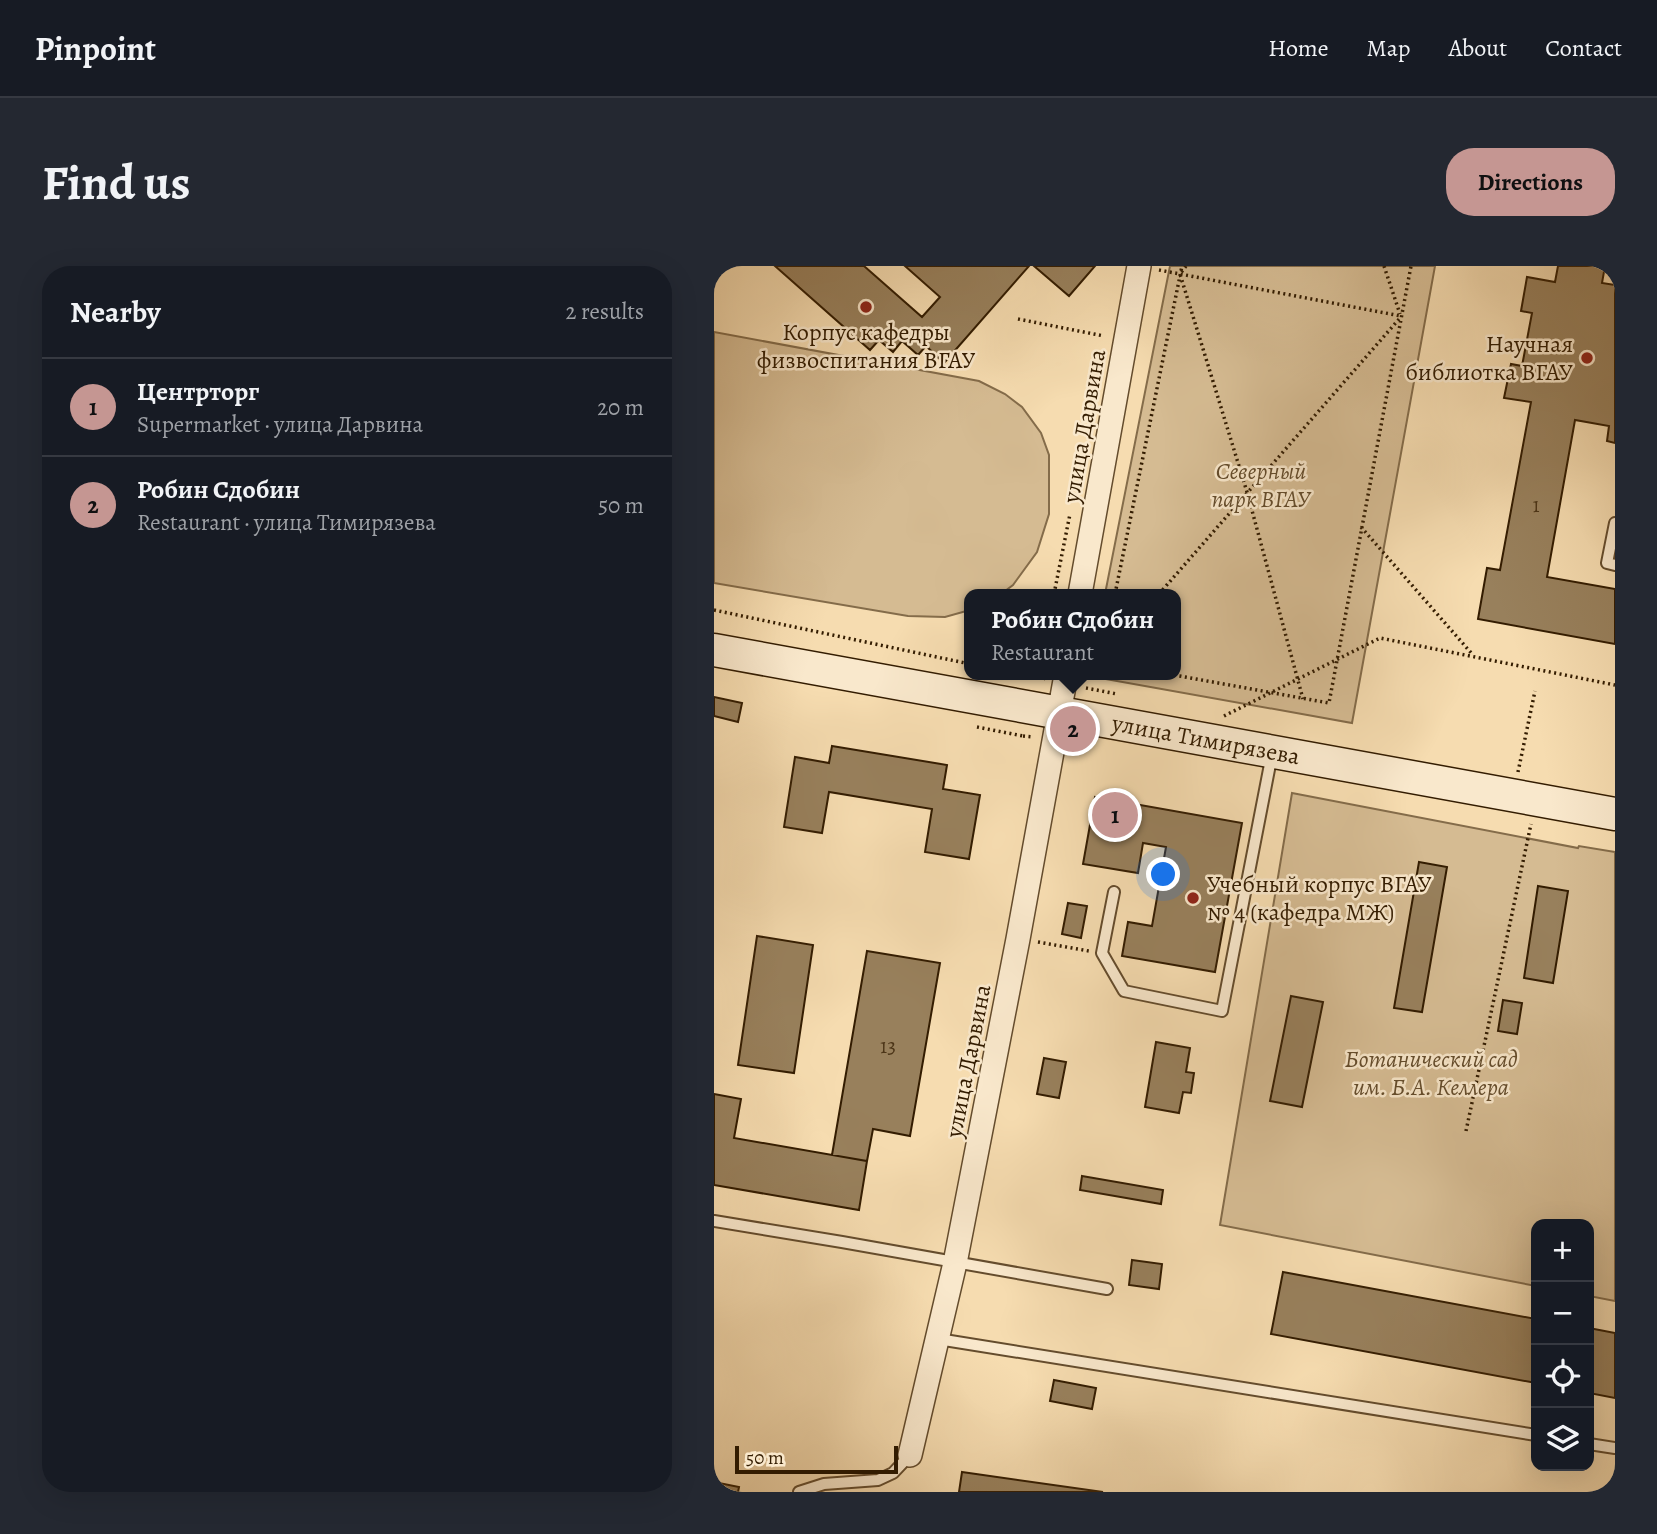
<!DOCTYPE html>
<meta charset="utf-8">
<style>
:root{--surface:#171b24;--page:#242831;--text:#f1f3f6;--muted:#9ea1a6;--line:#363941;--accent:#c59692}
body{margin:0;font-family:Alegreya,serif;background:var(--page);color:var(--text)}
.controls{position:absolute;right:21px;bottom:21px;display:grid;overflow:hidden;border-radius:14px;box-shadow:0 7px 28px #0002}
.controls button{width:63px;height:63px;display:grid;place-items:center;padding:0;border:0;border-bottom:2px solid var(--line);background:var(--surface);color:var(--text);font:35px sans-serif}
.scale{position:absolute;left:21px;bottom:18px;width:163px;box-sizing:border-box;padding-left:7px;border:4px solid #331c01;border-top:0;font-size:19px;line-height:24px;white-space:nowrap;color:#331c01;-webkit-text-stroke:5px #f9e8cc;paint-order:stroke}
.you{position:absolute;left:450px;top:609px;width:24px;height:24px;margin:-18px;border:5px solid #fff;border-radius:50%;background:#1a73e8;box-shadow:0 0 0 10px #1a73e833}
.badge{display:grid;place-items:center;width:46px;height:46px;border-radius:50%;background:var(--accent);color:#111;font-size:23px;font-weight:700}
.pin{position:absolute;translate:-50% -50%;border:4px solid #fff;box-shadow:0 2px 7px #0006}
.popup{position:absolute;left:250px;top:323px;width:217px;height:91px;box-sizing:border-box;display:grid;place-content:center;border-radius:14px;background:var(--surface);filter:drop-shadow(0 2px 5px #0005);font-size:23px;white-space:nowrap;color:var(--muted)}
.popup b{font-size:26px;color:var(--text)}
.popup::after{content:'';position:absolute;left:50%;top:100%;margin-left:-14px;border:14px solid transparent;border-top-color:var(--surface)}
.list{margin:0;padding:0;list-style:none}
h2{display:flex;justify-content:space-between;align-items:center;height:91px;margin:0;padding:0 28px;font-size:30px}
h2 small{font-size:23px;font-weight:400;color:var(--muted)}
.list li{display:grid;grid-template-columns:46px 1fr auto;gap:21px;align-items:center;box-sizing:border-box;height:98px;padding:0 28px;border-top:2px solid var(--line)}
.list b{display:block;font-size:26px;white-space:nowrap}
.list p{margin:0;font-size:23px;white-space:nowrap;color:var(--muted)}
.list em{font-size:23px;font-style:normal;color:var(--muted)}
.icon{flex:none;width:38px;height:38px;fill:none;stroke:currentColor;stroke-width:2;stroke-linecap:round;stroke-linejoin:round}
.map{position:relative;flex:none;width:901px;height:1226px;overflow:hidden;border-radius:28px}
header{display:flex;align-items:center;gap:42px;box-sizing:border-box;height:98px;padding:0 35px;background:var(--surface);border-bottom:2px solid var(--line)}
header strong{font-size:33px}
nav{display:flex;gap:38px;margin-inline-start:auto;font-size:24px}
.intro{display:flex;align-items:center;justify-content:space-between;box-sizing:border-box;height:168px;padding:0 42px}
h1{margin:0;font-size:49px}
.button{padding:18px 32px;border-radius:28px;background:var(--accent);color:#111;font-size:24px;font-weight:700}
main{display:flex;gap:42px;padding:0 42px}
aside{flex:1;background:var(--surface);border-radius:28px;box-shadow:0 7px 28px #0002}
.map>svg:first-child{display:block}
.green{fill:#d5bb92;stroke:#846c4a;stroke-width:2}
.building{fill:#98805c;stroke:#331c01;stroke-width:2}
.lines{fill:none;stroke-linecap:round;stroke-linejoin:round}
.service-casing{stroke:#644c2d;stroke-width:14}
.minor-casing{stroke:#644c2d;stroke-width:26}
.secondary-casing{stroke:#331c01;stroke-width:35}
.path{stroke:#331c01;stroke-width:3.5;stroke-dasharray:2 3.5;stroke-linecap:butt}
.service{stroke:#f9e8cc;stroke-width:10}
.minor{stroke:#f9e8cc;stroke-width:23}
.secondary{stroke:#f9e8cc;stroke-width:32}
.poi-dot{fill:#8f2418;stroke:#f9e8cc;stroke-width:2.5}
.labels{text-anchor:middle;stroke-width:5;stroke-linejoin:round;paint-order:stroke}
.number-label{font-size:21px;fill:#4c3518}
.poi-label{font-size:24px;fill:#331c01;stroke:#f9e8cc}
.street-label{font-size:24px;fill:#331c01;stroke:#f9e8cc}
.park-label{font-size:24px;font-style:italic;fill:#644c2c;stroke:#f9e8cc}
</style>
<header>
<strong>Pinpoint</strong>
<nav><a>Home</a><a>Map</a><a>About</a><a>Contact</a></nav>
</header>
<div class="intro"><h1>Find us</h1><a class="button">Directions</a></div>
<main>
<aside>
<h2>Nearby<small>2 results</small></h2>
<ul class="list">
<li><span class="badge">1</span><div><b>Центрторг</b><p>Supermarket · улица Дарвина</p></div><em>20 m</em></li>
<li><span class="badge">2</span><div><b>Робин Сдобин</b><p>Restaurant · улица Тимирязева</p></div><em>50 m</em></li>
</ul>
</aside>
<div class="map">
<svg width="901" height="1226" viewBox="0 0 901 1226">
<rect width="100%" height="100%" fill="#f6dcb0"/>
<filter id="stains"><feTurbulence type="fractalNoise" baseFrequency=".00286" numOctaves="4"/><feColorMatrix values="0 0 0 0 .2 0 0 0 0 .09 0 0 0 0 .02 0 0 0 .5 -.17"/></filter>
<radialGradient id="worn" r=".72"><stop offset=".6" stop-color="#630" stop-opacity="0"/><stop offset="1" stop-color="#630" stop-opacity=".3"/></radialGradient>
<path class="green" d="M 456,0 L 721,0 L 638,457 L 375,410 L 462,409 L 462,328 L 391,328 Z
M 0,66 L 265,115 L 291,128 L 308,141 L 327,167 L 335,189 L 335,248 L 323,286 L 299,319 L 287,328 L 256,328 L 256,344 L 231,351 L 194,350 L 0,317 Z
M 578,527 L 864,582 L 865,580 L 901,586 L 901,1035 L 875,1030 L 875,958 L 822,958 L 822,1020 L 506,959 Z"/>
<path class="building" d="M 61,0 L 150,0 L 208,51 L 226,31 L 191,0 L 315,0 L 230,97 L 212,80 L 204,89 L 188,75 L 179,86 L 165,74 L 156,84 Z
M 320,0 L 381,0 L 355,30 Z
M 844,0 L 891,0 L 888,17 L 901,19 L 901,177 L 893,175 L 895,160 L 861,154 L 833,311 L 901,323 L 901,378 L 764,353 L 773,302 L 786,304 L 817,136 L 790,132 L 797,98 L 808,100 L 818,47 L 807,45 L 813,11 L 841,16 Z
M 0,431 L 28,437 L 24,456 L 0,450 Z
M 118,480 L 233,499 L 229,523 L 266,529 L 255,593 L 211,586 L 218,543 L 115,526 L 108,567 L 70,561 L 81,491 L 115,497 Z
M 381,531 L 528,557 L 501,706 L 408,690 L 414,656 L 438,660 L 452,581 L 429,577 L 424,607 L 369,598 Z
M 705,596 L 733,601 L 708,746 L 680,742 Z
M 824,620 L 854,625 L 839,717 L 810,712 Z
M 354,637 L 373,640 L 367,672 L 348,668 Z
M 43,670 L 99,679 L 80,807 L 24,799 Z
M 153,685 L 226,697 L 196,870 L 159,863 L 153,895 L 118,889 Z
M 577,730 L 609,736 L 588,841 L 556,835 Z
M 789,734 L 808,737 L 803,768 L 784,765 Z
M 442,776 L 476,782 L 472,806 L 480,807 L 477,827 L 469,826 L 465,847 L 431,841 Z
M 330,792 L 352,796 L 345,832 L 323,828 Z
M 0,828 L 27,833 L 20,872 L 153,895 L 145,944 L 0,919 Z
M 368,910 L 449,924 L 447,938 L 366,924 Z
M 418,994 L 448,998 L 445,1023 L 415,1019 Z
M 569,1006 L 822,1053 L 822,1117 L 557,1068 Z
M 875,1062 L 901,1067 L 901,1132 L 875,1127 Z
M 340,1114 L 382,1122 L 378,1143 L 336,1135 Z
M 248,1206 L 389,1226 L 245,1226 Z
M 0,1216 L 25,1221 L 24,1226 L 0,1226 Z"/>
<g class="lines">
<g class="service-casing">
<path id="service" d="M 901,257 L 893,297 L 901,299
M 400,626 L 388,687 L 410,725 L 508,745 L 558,488
M 0,955 L 128,976 L 393,1023
M 224,1073 L 822,1169
M 875,1178 L 901,1182
M 85,1226 L 110,1218 L 164,1214 L 179,1207 L 196,1189"/>
</g>
<g class="minor-casing">
<path id="minor" d="M 366,328 L 425,0
M 196,1189 L 241,997 L 304,673 L 352,409"/>
</g>
<g class="secondary-casing">
<g id="secondary">
<path id="s1" d="M 0,384 L 901,548"/>
</g>
</g>
<path class="path" d="M 472,0 L 466,8 L 533,226 L 589,433
M 670,0 L 686,48
M 445,4 L 687,50
M 304,53 L 390,70
M 647,261 L 759,389
M 340,328 L 356,248
M 401,328 L 468,0
M 445,328 L 686,52
M 0,344 L 256,398
M 309,409 L 331,413
M 460,409 L 615,437 L 697,0
M 372,422 L 403,428
M 510,450 L 666,372 L 901,419
M 263,461 L 309,470 L 310,468
M 309,470 L 319,471
M 804,506 L 821,425
M 324,676 L 375,685
M 752,865 L 817,558"/>
<use href="#service" class="service"/>
<use href="#minor" class="minor"/>
<use href="#secondary" class="secondary"/>
</g>
<g class="poi-dot">
<circle cx="152" cy="41" r="7"/>
<circle cx="873" cy="92" r="7"/>
<circle cx="479" cy="632" r="7"/>
</g>
<g class="labels">
<g class="number-label">
<text x="822" y="246">1</text>
<text x="174" y="787">13</text>
</g>
<g class="poi-label">
<text x="152" y="74">Корпус кафедры<tspan x="152" dy="28">физвоспитания ВГАУ</tspan></text>
<text x="859" y="86" text-anchor="end">Научная<tspan x="859" dy="28">библиотка ВГАУ</tspan></text>
<text x="493" y="626" text-anchor="start">Учебный корпус ВГАУ<tspan x="493" dy="28">№ 4 (кафедра МЖ)</tspan></text>
</g>
<g class="street-label">
<text transform="translate(370 160) rotate(-80)" y="8">улица Дарвина</text>
<text dy="8" stroke="none"><textPath href="#s1" startOffset="500">улица Тимирязева</textPath></text>
<text transform="translate(254 795) rotate(-79)" y="8">улица Дарвина</text>
</g>
<g class="park-label">
<text x="547" y="213">Северный<tspan x="547" dy="28">парк ВГАУ</tspan></text>
<text x="717" y="801">Ботанический сад<tspan x="717" dy="28">им. Б.А. Келлера</tspan></text>
</g>
</g>
<rect width="100%" height="100%" filter="url(#stains)"/>
<rect width="100%" height="100%" fill="url(#worn)"/>
</svg>
<div class="controls">
<button>+</button>
<button>−</button>
<button><svg class="icon" aria-label="locate" viewBox="0 0 24 24"><circle cx="12" cy="12" r="6"/><path d="M12 2v4M12 18v4M2 12h4M18 12h4"/></svg></button>
<button><svg class="icon" aria-label="layers" viewBox="0 0 24 24"><path d="M12 4l9 5-9 5-9-5zM3 14l9 5 9-5"/></svg></button>
</div>
<div class="scale">50 m</div>
<div class="you"></div>
<div class="pin badge" style="left:401px;top:549px">1</div>
<div class="pin badge" style="left:359px;top:463px">2</div>
<div class="popup"><b>Робин Сдобин</b>Restaurant</div>
</div>
</main>
